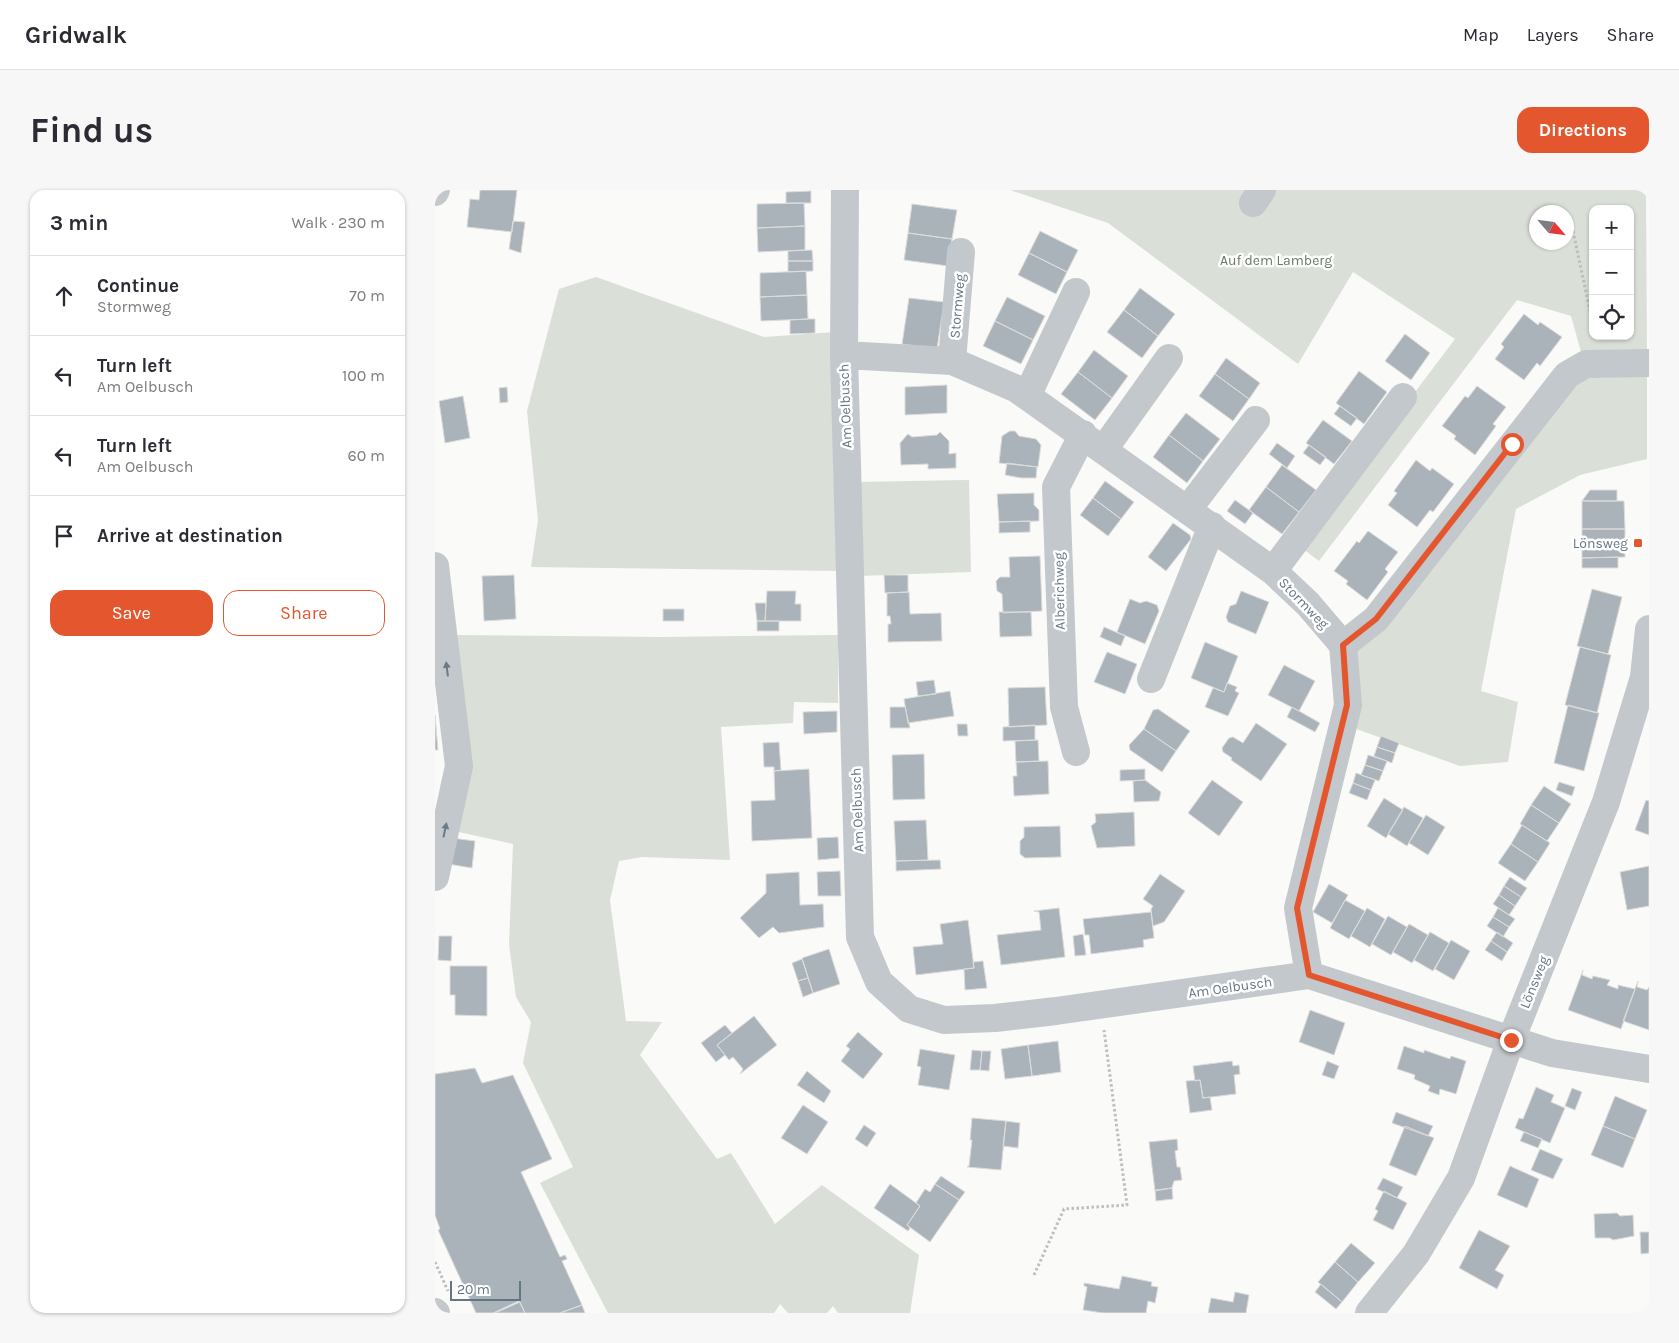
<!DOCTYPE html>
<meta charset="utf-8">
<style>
:root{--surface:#fff;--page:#f7f7f7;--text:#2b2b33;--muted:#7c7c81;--line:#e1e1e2;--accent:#e4572e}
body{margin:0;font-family:Karla,sans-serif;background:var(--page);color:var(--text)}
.controls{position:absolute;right:15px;top:15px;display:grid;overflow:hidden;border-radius:10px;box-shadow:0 1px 4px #0004}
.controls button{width:45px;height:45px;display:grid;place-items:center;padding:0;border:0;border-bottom:1px solid var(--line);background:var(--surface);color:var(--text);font:25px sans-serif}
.compass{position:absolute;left:1094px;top:15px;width:45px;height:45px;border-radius:50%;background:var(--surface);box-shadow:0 1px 4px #0004;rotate:118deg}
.scale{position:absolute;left:15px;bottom:12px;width:71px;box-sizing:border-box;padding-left:5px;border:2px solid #657683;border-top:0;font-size:14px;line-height:18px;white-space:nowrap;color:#657683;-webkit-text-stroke:4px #fff;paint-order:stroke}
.stop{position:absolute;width:15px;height:15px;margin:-11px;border:4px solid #e4572e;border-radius:50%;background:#fff}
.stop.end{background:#e4572e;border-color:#fff;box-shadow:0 1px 5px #0008}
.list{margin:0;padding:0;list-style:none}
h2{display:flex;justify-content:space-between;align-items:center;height:65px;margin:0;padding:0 20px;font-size:21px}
h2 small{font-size:16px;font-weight:400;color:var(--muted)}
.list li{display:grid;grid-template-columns:32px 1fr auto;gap:15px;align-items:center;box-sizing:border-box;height:80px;padding:0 20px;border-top:1px solid var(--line)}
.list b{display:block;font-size:19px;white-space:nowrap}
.list p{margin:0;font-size:16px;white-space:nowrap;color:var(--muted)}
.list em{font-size:16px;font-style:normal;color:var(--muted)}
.actions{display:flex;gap:10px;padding:15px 20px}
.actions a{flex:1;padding:11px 0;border:1px solid var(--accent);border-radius:15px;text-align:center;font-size:18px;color:var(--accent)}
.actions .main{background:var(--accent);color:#fff}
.icon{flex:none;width:28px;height:28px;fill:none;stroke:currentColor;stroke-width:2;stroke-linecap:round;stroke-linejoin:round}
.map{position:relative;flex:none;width:1214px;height:1123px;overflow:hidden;border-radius:15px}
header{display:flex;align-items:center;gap:30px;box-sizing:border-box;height:70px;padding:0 25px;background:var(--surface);border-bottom:1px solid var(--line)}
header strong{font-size:24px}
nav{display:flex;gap:28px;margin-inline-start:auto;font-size:18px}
.intro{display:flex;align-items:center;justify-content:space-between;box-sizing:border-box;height:120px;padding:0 30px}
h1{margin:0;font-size:35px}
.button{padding:12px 22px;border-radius:15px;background:var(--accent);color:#fff;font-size:18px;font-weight:700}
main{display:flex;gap:30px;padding:0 30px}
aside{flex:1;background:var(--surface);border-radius:15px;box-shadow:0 1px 4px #0004}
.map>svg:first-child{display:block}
.green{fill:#dadfd7;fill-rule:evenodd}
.building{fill:#aab3b9;stroke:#dcdcda}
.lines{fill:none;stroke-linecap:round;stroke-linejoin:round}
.path{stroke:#bbbfc2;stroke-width:3;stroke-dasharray:2.5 2.5;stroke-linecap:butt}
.minor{stroke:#c3c8cc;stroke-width:28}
.oneway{fill:#6a7a87}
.route{stroke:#e4572e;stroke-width:6}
.poi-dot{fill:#e4572e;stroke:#fff;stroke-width:2}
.labels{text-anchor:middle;stroke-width:5;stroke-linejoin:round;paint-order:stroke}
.park-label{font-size:14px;fill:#687a64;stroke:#fff}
.street-label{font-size:14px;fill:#657683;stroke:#fff}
.poi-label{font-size:14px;fill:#657683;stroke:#fff;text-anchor:end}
</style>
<header>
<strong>Gridwalk</strong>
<nav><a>Map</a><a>Layers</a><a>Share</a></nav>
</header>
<div class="intro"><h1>Find us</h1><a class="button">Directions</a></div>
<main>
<aside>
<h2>3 min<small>Walk · 230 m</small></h2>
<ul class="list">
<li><svg class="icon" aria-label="ahead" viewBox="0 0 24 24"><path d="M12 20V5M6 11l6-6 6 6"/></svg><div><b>Continue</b><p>Stormweg</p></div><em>70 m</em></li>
<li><svg class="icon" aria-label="left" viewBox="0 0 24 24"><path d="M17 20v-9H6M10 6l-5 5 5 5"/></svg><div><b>Turn left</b><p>Am Oelbusch</p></div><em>100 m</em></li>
<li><svg class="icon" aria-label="left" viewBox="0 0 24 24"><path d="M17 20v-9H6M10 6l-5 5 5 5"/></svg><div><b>Turn left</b><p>Am Oelbusch</p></div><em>60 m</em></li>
<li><svg class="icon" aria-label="arrive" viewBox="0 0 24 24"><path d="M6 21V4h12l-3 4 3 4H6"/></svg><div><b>Arrive at destination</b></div></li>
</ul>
<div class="actions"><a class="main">Save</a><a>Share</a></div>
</aside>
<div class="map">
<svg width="1214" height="1123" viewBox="0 0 1214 1123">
<rect width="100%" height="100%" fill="#fafaf8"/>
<path class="green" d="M 575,0 L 1211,0 L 1212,169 L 1148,169 L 1136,126 L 1082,110 L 884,371 L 864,356 L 1020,149 L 918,82 L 863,174 L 673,33 ZM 1158,19 L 1195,19 L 1195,146 L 1158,146 ZM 1102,22 L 1132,22 L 1132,52 L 1102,52 Z
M 161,87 L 329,147 L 400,142 L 409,381 L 96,377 L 103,330 L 92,221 L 124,99 Z
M 1212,180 L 1212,269 L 1145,285 L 1081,319 L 1046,501 L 1083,512 L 1073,572 L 1025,576 L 913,536 L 915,458 L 1136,190 Z
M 534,290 L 536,382 L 422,386 L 421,292 Z
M 18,445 L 227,447 L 403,445 L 403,513 L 359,512 L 358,533 L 286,537 L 295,670 L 207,667 L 184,671 L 175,710 L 191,831 L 227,832 L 205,865 L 282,969 L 296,963 L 340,1034 L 387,995 L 484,1065 L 475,1123 L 403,1123 L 398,1116 L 392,1123 L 353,1123 L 345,1114 L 339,1123 L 173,1123 L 105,993 L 138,977 L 88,873 L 96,832 L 81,807 L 74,754 L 78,654 L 19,641 Z"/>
<path class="building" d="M 45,0 L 82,0 L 77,42 L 32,37 L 35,9 L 44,10 Z
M 376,1 L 376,13 L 351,13 L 351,2 Z
M 369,13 L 370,36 L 322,38 L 322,14 Z
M 477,14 L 522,20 L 517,49 L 473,43 Z
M 78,31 L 90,32 L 86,63 L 74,59 Z
M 370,36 L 370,60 L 323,62 L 322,38 Z
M 605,41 L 643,60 L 632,82 L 594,63 Z
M 473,43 L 517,49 L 513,76 L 469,70 Z
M 377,60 L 378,71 L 353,71 L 353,61 Z
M 594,63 L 632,82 L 621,104 L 583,85 Z
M 353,71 L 378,71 L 378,81 L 353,82 Z
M 371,81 L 372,105 L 325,107 L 325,83 Z
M 705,98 L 740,124 L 723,146 L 689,120 Z
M 372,105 L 373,129 L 326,131 L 325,107 Z
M 572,107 L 610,126 L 598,150 L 560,131 Z
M 474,108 L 509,112 L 502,159 L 467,154 Z
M 689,120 L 723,146 L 707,168 L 672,142 Z
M 1089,124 L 1103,135 L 1105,132 L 1127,147 L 1105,176 L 1102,173 L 1089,190 L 1060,169 L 1069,157 L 1066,154 Z
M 373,129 L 380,129 L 380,143 L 355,144 L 355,130 Z
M 560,131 L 598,150 L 586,174 L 548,156 Z
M 970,144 L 995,163 L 976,190 L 950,171 Z
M 659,160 L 693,186 L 677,208 L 643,182 Z
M 791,168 L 825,193 L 814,209 L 780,184 Z
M 924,181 L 952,202 L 929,234 L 901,213 Z
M 643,182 L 677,208 L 660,230 L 626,204 Z
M 780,184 L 814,209 L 798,231 L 764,206 Z
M 512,195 L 512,223 L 470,225 L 470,197 Z
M 1042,196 L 1071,217 L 1058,234 L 1061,236 L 1040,265 L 1019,249 L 1021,246 L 1007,236 L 1030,206 L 1033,208 Z
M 72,197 L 73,212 L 65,213 L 64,198 Z
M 28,206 L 35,248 L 10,253 L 4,211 Z
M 905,216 L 922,228 L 916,236 L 899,224 Z
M 751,223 L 785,249 L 768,271 L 734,245 Z
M 888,230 L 917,251 L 899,274 L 871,253 Z
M 575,241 L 580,241 L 584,246 L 601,249 L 606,255 L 603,277 L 564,273 L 567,246 Z
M 505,242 L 514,251 L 514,264 L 521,263 L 521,278 L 493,279 L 493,274 L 466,275 L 465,253 L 473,244 L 477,247 L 502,245 Z
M 734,245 L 768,271 L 752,293 L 718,267 Z
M 842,253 L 860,266 L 852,278 L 834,264 Z
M 874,255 L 891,267 L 885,275 L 868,263 Z
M 981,270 L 995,281 L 997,278 L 1019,294 L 998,322 L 995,320 L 982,337 L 953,315 L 962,303 L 959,301 Z
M 572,273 L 602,277 L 601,288 L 586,288 L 570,285 Z
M 847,275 L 881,300 L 864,322 L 831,297 Z
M 670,291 L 699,312 L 686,329 L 658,308 Z
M 831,297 L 864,322 L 847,344 L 814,320 Z
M 1155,300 L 1182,300 L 1182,311 L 1147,311 Z
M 599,303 L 599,315 L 604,320 L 604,331 L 564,332 L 562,304 Z
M 658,308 L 686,329 L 673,346 L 645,325 Z
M 800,310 L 818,323 L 810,334 L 792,321 Z
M 1147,311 L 1189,311 L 1190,339 L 1147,339 Z
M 595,331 L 595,342 L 564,343 L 564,332 Z
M 738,333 L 755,345 L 756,349 L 731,381 L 713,367 Z
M 1147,339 L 1190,339 L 1190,367 L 1147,368 Z
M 933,341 L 963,362 L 950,379 L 953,382 L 932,410 L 911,394 L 913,391 L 899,381 L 922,351 L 924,353 Z
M 605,366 L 607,421 L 568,423 L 567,404 L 562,401 L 561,391 L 565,387 L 575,387 L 574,367 Z
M 1183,367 L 1183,378 L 1147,378 L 1147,368 Z
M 79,385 L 81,429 L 49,431 L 47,386 Z
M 449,385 L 473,385 L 473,402 L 450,403 Z
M 1157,399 L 1187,407 L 1173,464 L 1142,456 Z
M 332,401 L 361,401 L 360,414 L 366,414 L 366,431 L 330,431 Z
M 806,401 L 834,412 L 821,444 L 793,432 L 791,427 L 795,416 L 801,414 Z
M 474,402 L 475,424 L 506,423 L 507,451 L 453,452 L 453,434 L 456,434 L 455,426 L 452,426 L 452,403 Z
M 695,409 L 705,413 L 711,411 L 722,415 L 724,421 L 710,454 L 682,442 Z
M 320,413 L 331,413 L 330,431 L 322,431 Z
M 228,419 L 249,419 L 249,431 L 228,431 Z
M 564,422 L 596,422 L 597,446 L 565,447 Z
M 322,431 L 344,431 L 344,441 L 322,441 Z
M 669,437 L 690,446 L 686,456 L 665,447 Z
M 770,452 L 803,466 L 789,502 L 756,488 Z
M 1145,457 L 1176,465 L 1162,523 L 1130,515 Z
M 672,462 L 702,474 L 690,504 L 659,492 Z
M 849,475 L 880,491 L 864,521 L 833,505 Z
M 499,490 L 501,504 L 483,506 L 481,492 Z
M 792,493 L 802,497 L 800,501 L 804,503 L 793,526 L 770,517 L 778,498 L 789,502 Z
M 610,497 L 612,535 L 574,537 L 573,498 Z
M 515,501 L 519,526 L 473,533 L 469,509 Z
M 1133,515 L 1164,523 L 1149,581 L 1119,573 Z
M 455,517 L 470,517 L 475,538 L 455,538 Z
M 857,517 L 885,533 L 880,542 L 852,527 Z
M 723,519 L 755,541 L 741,561 L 709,539 L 718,520 Z
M 402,521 L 402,542 L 369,544 L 368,522 Z
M 0,525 L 3,560 L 0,560 Z
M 821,533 L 852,554 L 826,591 L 796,570 L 797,568 L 788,562 L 787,558 L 794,548 L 798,547 L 808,553 Z
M 522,534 L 532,534 L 533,546 L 523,546 Z
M 600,535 L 600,550 L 568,551 L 568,537 Z
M 709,539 L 741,561 L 727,582 L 695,560 L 694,555 Z
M 946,546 L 964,553 L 960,563 L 942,557 Z
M 603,550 L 604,571 L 581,572 L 580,551 Z
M 344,552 L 346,580 L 339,581 L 339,577 L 329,577 L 328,553 Z
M 942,557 L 960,563 L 957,573 L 939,566 Z
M 489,564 L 490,609 L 458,610 L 457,565 Z
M 933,565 L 952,571 L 948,581 L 930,575 Z
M 613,571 L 614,604 L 579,606 L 578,586 L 582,586 L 581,572 Z
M 930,575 L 948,581 L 944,591 L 926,585 Z
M 374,579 L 377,648 L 317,651 L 316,611 L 340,610 L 339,581 Z
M 710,579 L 710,590 L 685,591 L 685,580 Z
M 921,583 L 940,590 L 936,600 L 918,593 Z
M 710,590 L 726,602 L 724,611 L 699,612 L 698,591 Z
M 777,590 L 808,612 L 784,646 L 753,623 Z
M 1124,592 L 1140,597 L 1137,606 L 1121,600 Z
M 918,593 L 936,600 L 932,610 L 914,603 Z
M 1109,596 L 1136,614 L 1124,633 L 1096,615 Z
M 949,608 L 968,620 L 951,648 L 932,636 Z
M 1211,610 L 1214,611 L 1214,645 L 1200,640 Z
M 1096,615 L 1124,633 L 1112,651 L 1085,634 Z
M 969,617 L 988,628 L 972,656 L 953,644 Z
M 699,622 L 700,656 L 662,658 L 656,636 L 661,632 L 660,624 Z
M 991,625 L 1010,637 L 993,665 L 974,653 Z
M 491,630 L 493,670 L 461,671 L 459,631 Z
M 1087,635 L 1115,653 L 1103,672 L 1076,654 Z
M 625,636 L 626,667 L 590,668 L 585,664 L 585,651 L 589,647 L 589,637 Z
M 403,647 L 404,668 L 383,670 L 382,648 Z
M 17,648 L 40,651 L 37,678 L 13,674 Z
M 1076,654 L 1103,672 L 1090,691 L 1063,673 Z
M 505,670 L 506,679 L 461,681 L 461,671 Z
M 1214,676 L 1214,716 L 1192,720 L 1185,682 Z
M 405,681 L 406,706 L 383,706 L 382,682 Z
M 364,682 L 365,715 L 388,714 L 389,737 L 344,743 L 338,737 L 324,748 L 305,728 L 331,703 L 331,684 Z
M 725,684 L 750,701 L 729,732 L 718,736 L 716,719 L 718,716 L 708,709 Z
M 1075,687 L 1092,698 L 1086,707 L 1069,696 Z
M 894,694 L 913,705 L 897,733 L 878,722 Z
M 1069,696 L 1086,707 L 1080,716 L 1064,705 Z
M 1064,705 L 1080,716 L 1074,725 L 1058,714 Z
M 910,710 L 930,721 L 914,749 L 895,738 Z
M 624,718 L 630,767 L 566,775 L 562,745 L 606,740 L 604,722 L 599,721 Z
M 932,718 L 950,729 L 935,757 L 916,746 Z
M 1063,718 L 1080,729 L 1074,737 L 1058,727 Z
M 716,722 L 719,748 L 708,750 L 709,757 L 656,764 L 654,745 L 650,745 L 648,729 Z
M 953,726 L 972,737 L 956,765 L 937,754 Z
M 1058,727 L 1074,737 L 1068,747 L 1052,736 Z
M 533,730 L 539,778 L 481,785 L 478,757 L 508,754 L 505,734 Z
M 974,734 L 993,745 L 977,773 L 958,762 Z
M 995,742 L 1014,753 L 998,781 L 979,770 Z
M 1062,742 L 1078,753 L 1072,762 L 1056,751 Z
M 648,744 L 651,765 L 640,766 L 638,746 Z
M 4,746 L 17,746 L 16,771 L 3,770 Z
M 1016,750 L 1035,761 L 1019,790 L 1000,779 Z
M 1056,751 L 1072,762 L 1067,771 L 1050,760 Z
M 394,759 L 405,794 L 378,803 L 367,768 Z
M 367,769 L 373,788 L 363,791 L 357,773 Z
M 548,771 L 552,798 L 530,800 L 529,779 L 539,778 L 538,772 Z
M 15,776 L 52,776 L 52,826 L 20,825 L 20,805 L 15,805 Z
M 1148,780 L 1147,785 L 1157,789 L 1158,786 L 1175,790 L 1172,795 L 1183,799 L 1183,795 L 1200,799 L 1186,839 L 1133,820 Z
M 373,788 L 378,803 L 368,807 L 363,791 Z
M 1203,791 L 1202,797 L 1212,800 L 1214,797 L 1214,840 L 1188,831 Z
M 875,820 L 910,833 L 899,865 L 864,852 Z
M 319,826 L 342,855 L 305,884 L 308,879 L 298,867 L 294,870 L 282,855 Z
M 290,835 L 297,843 L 282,855 L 290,865 L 281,872 L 266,853 Z
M 423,842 L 448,864 L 428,889 L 406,871 L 415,859 L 411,856 Z
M 623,851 L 626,882 L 597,886 L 593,855 Z
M 593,855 L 597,886 L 570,889 L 566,859 Z
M 969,856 L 989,863 L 989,860 L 1015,869 L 1016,866 L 1031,871 L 1021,904 L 1005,899 L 1004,905 L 993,901 L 995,896 L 979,889 L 980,885 L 962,879 Z
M 485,859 L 520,865 L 514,900 L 483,895 L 486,877 L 482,876 Z
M 537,860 L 547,861 L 545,880 L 535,880 Z
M 547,861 L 556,861 L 554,881 L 545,880 Z
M 797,871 L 798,876 L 804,875 L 805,884 L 799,885 L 801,904 L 768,908 L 765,890 L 760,891 L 758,876 Z
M 892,871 L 904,876 L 899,889 L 887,885 Z
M 40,878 L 47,893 L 78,885 L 117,969 L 86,982 L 125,1067 L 130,1065 L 132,1069 L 127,1071 L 147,1115 L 125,1123 L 90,1123 L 84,1111 L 58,1123 L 41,1123 L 3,1040 L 5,1039 L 0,1025 L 0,884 Z
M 372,881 L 396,901 L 389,913 L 362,895 Z
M 765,890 L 768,908 L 775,907 L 777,920 L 755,923 L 751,891 Z
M 1101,897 L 1119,905 L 1116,912 L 1130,918 L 1115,953 L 1080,938 L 1084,928 L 1088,929 Z
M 1137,898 L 1147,902 L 1140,920 L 1130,916 Z
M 1180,906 L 1212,920 L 1200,949 L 1168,936 Z
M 368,915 L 393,932 L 372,964 L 346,948 Z
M 961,922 L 998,936 L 993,946 L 957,933 Z
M 537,928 L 571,931 L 566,980 L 532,977 L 534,976 L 537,950 L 535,950 Z
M 571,931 L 585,933 L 583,958 L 568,956 Z
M 429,935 L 441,943 L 432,957 L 420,949 Z
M 970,936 L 999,948 L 981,986 L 954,975 Z
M 1168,936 L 1200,949 L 1188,978 L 1156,965 Z
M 1089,942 L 1107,949 L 1103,958 L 1085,951 Z
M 742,949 L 743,960 L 740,961 L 742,977 L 745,977 L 747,990 L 739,991 L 737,998 L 720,1001 L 714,952 Z
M 1105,959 L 1128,969 L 1118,989 L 1096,980 Z
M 1075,976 L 1104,989 L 1092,1018 L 1062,1005 Z
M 506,986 L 530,1002 L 524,1010 L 500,994 Z
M 948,988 L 968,997 L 962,1008 L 942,999 Z
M 455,994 L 485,1016 L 472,1035 L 475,1038 L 473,1041 L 439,1018 Z
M 500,994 L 524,1010 L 495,1052 L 472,1035 L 485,1016 L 481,1013 L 490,999 L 495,1002 Z
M 737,998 L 738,1009 L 721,1011 L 720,1000 Z
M 949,1001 L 972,1013 L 958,1040 L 938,1030 L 943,1021 L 940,1019 Z
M 1182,1023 L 1185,1026 L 1198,1025 L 1199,1046 L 1178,1050 L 1175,1048 L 1160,1048 L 1159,1024 Z
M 1044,1040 L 1075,1056 L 1060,1080 L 1069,1085 L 1062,1099 L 1024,1078 Z
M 1205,1042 L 1214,1042 L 1214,1063 L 1206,1064 Z
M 916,1053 L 940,1073 L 923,1092 L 900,1072 Z
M 900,1072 L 923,1092 L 907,1112 L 883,1092 Z
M 687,1086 L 717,1092 L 716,1096 L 723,1097 L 720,1113 L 713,1111 L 711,1123 L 668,1123 L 648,1120 L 652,1097 L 649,1096 L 649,1093 L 684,1099 Z
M 886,1094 L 907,1112 L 901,1119 L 880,1102 Z
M 800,1102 L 814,1105 L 811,1123 L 773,1123 L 776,1108 L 798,1112 Z
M 85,1112 L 90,1123 L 60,1123 Z
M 147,1115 L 150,1123 L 125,1123 Z"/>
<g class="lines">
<path class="path" d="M 1138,41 L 1158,135
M 0,1072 L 13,1101
M 599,1085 L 629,1019 L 692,1015 L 669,840"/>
<path class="minor" d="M 410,0 L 409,165 L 425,747 L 444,792 L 474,819 L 509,830 L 560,828 L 621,821 L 874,785 L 1117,863 L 1214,879
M 0,2 L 1,0
M 818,13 L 827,0
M 409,165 L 517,171 L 582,199 L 838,381 L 873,414 L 908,455 L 941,429 L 1132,185 L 1151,174 L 1214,173
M 517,171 L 526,62
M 592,206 L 641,102
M 669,259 L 734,168
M 753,319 L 821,230
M 0,376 L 24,576 L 0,687
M 838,381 L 968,207
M 716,489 L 777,336
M 641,562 L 629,517 L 621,297 L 648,244
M 874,785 L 863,718 L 913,515 L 908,455
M 0,1122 L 1,1123
M 934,1123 L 981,1064 L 1026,988 L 1076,850 L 1171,612 L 1209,487 L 1214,439"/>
</g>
<defs><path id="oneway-solid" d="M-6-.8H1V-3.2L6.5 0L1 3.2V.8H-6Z" transform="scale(1.25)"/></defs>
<g class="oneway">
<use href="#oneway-solid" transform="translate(12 479) rotate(-97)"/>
<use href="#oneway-solid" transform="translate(10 640) rotate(-78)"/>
</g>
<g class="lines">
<path class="route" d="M 1076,850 L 874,785 L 862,718 L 912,515 L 908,455 L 941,429 L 1077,254"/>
</g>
<rect class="poi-dot" x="1198" y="348" width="10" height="10" rx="2.5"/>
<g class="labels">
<g class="park-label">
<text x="841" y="75">Auf dem Lamberg</text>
</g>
<g class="street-label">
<text transform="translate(522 116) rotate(-85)" y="5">Stormweg</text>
<text transform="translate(410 216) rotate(-92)" y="5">Am Oelbusch</text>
<text transform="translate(624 401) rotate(-91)" y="5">Alberichweg</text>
<text transform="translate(869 413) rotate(46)" y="5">Stormweg</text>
<text transform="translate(422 620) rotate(-92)" y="5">Am Oelbusch</text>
<text transform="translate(1099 792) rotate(-68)" y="5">Lönsweg</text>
<text transform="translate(795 797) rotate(-8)" y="5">Am Oelbusch</text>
</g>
<g class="poi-label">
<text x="1193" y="358">Lönsweg</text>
</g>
</g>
</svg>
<div class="controls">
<button>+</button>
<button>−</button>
<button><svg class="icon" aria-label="locate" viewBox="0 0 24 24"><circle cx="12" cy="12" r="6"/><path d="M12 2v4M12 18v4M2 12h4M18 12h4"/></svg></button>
</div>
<svg class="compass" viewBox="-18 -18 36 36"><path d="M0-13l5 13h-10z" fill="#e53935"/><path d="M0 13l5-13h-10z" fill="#7c7c81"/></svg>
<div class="scale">20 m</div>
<div class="stop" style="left:1077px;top:254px"></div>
<div class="stop end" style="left:1076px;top:850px"></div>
</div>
</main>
